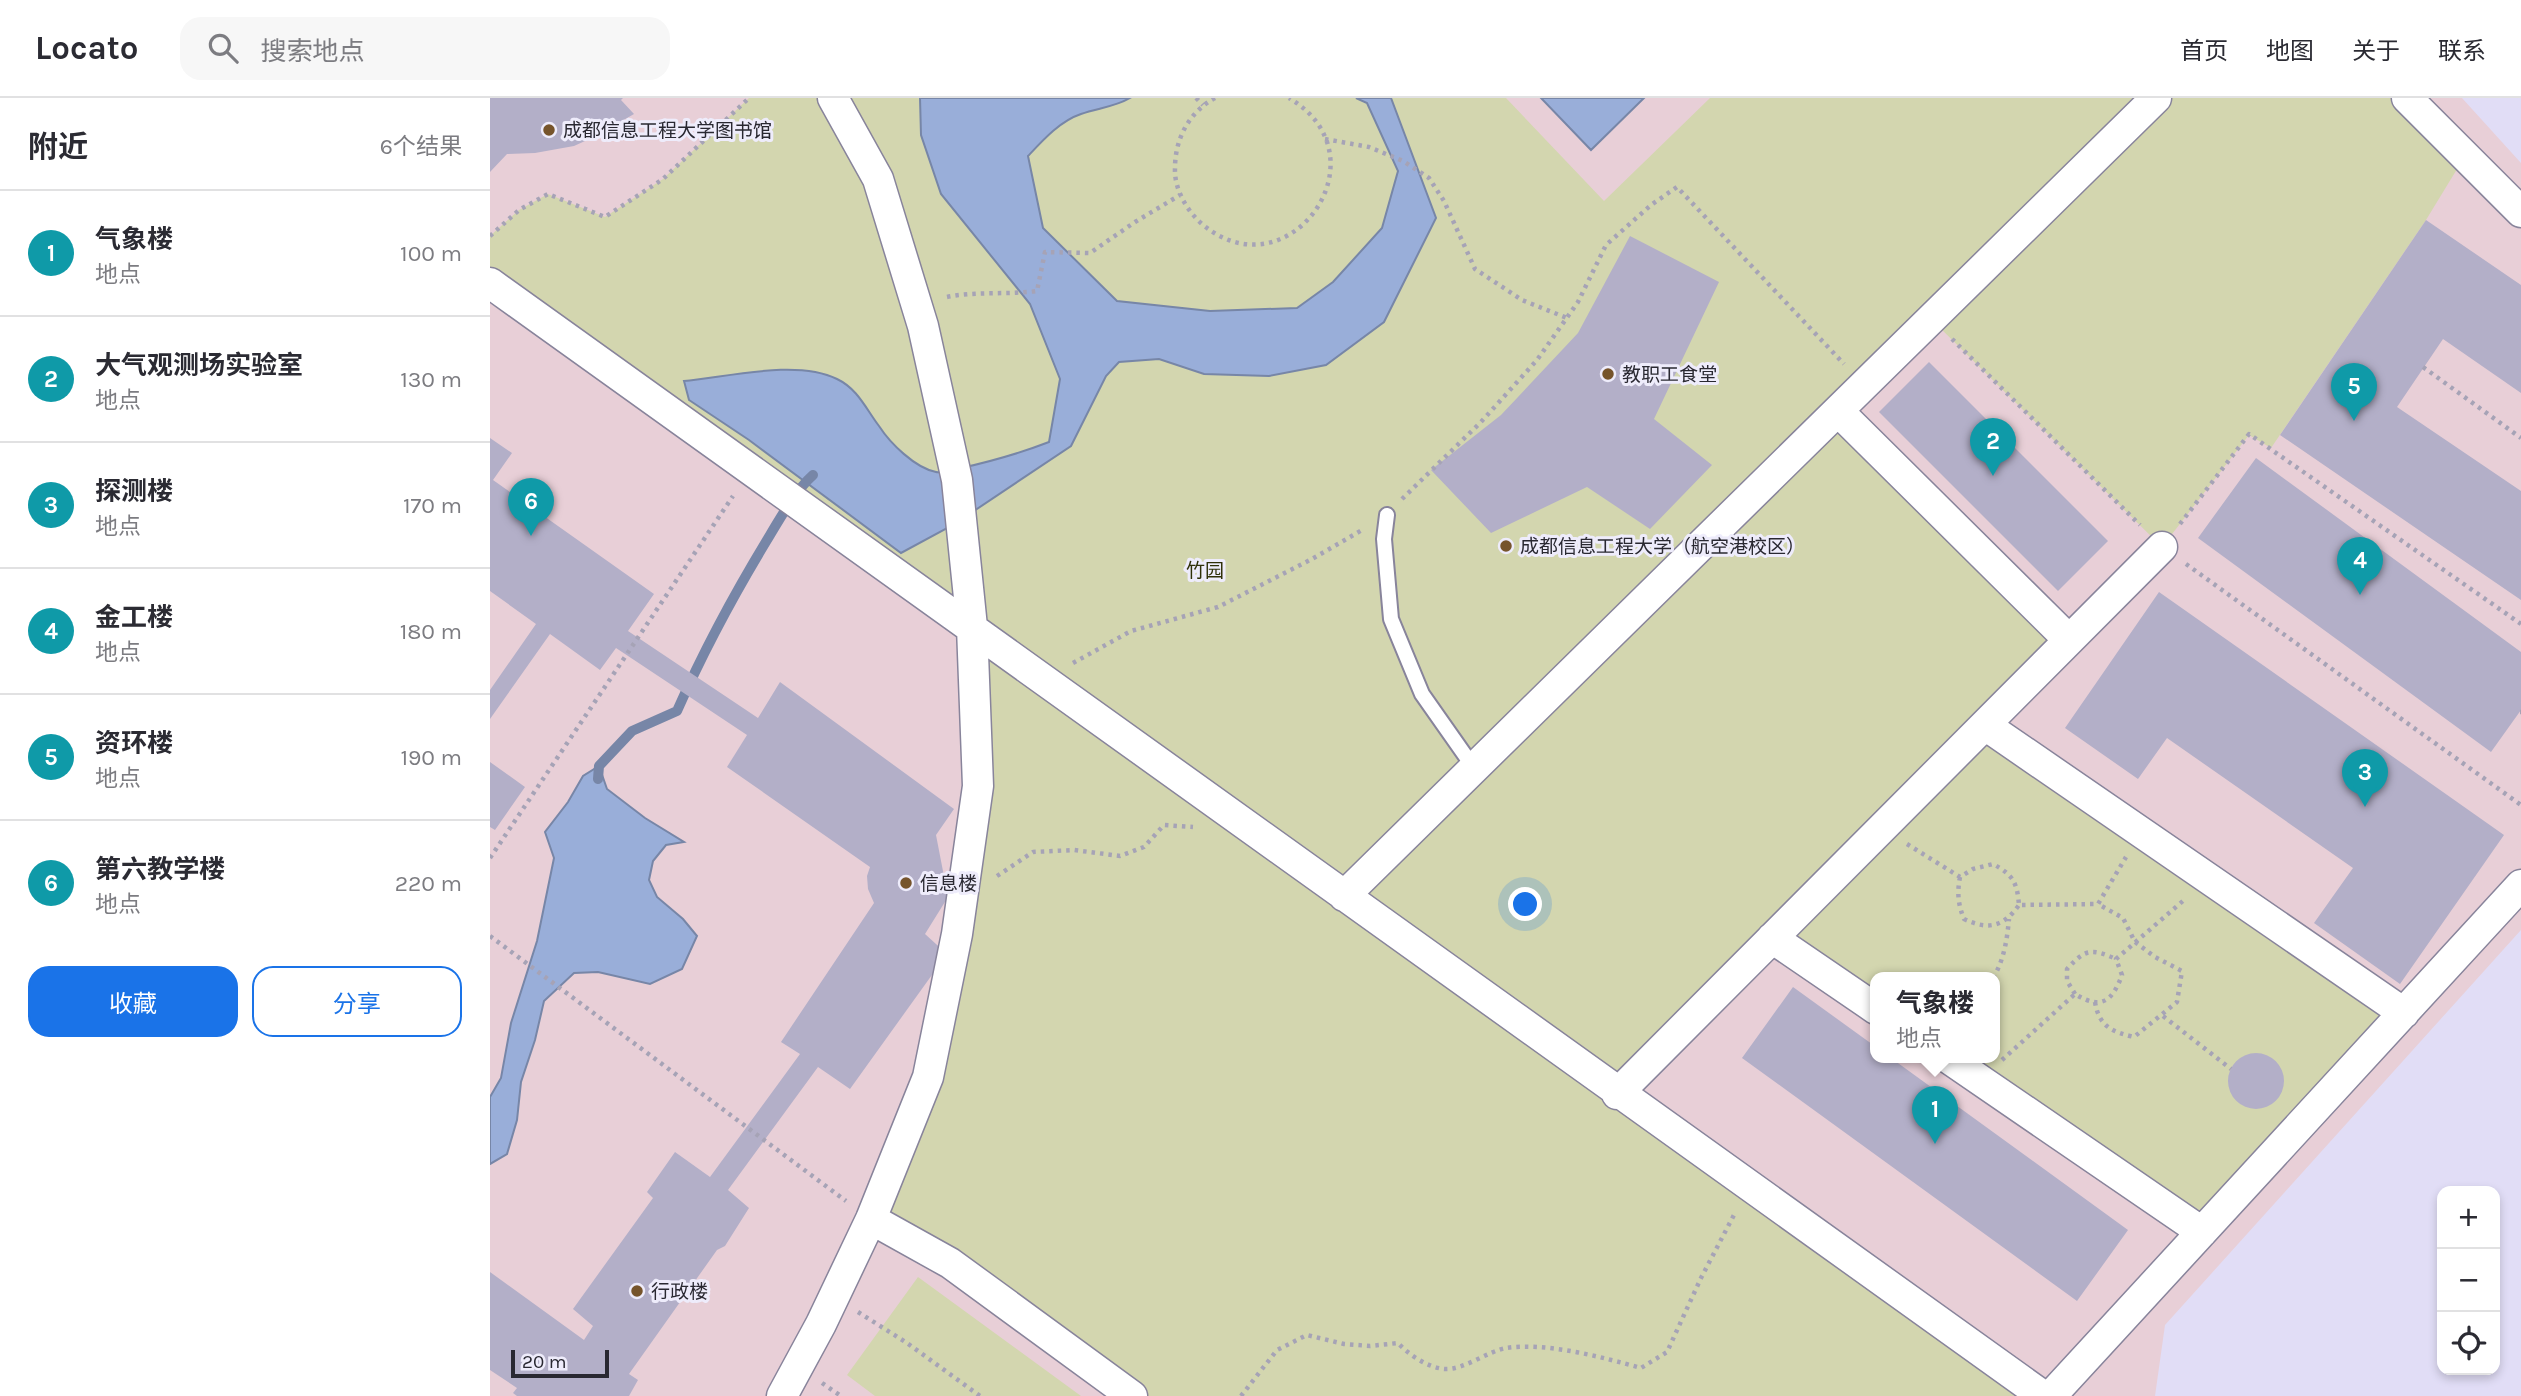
<!DOCTYPE html>
<html lang="zh">
<meta charset="utf-8">
<style>
:root{--surface:#fff;--page:#f7f7f7;--text:#2b2b33;--muted:#7c7c81;--line:#e1e1e2;--accent:#1a73e8}
body{margin:0;font-family:Karla,"Noto Sans SC",sans-serif;background:var(--page);color:var(--text)}
.controls{position:absolute;right:21px;bottom:21px;display:grid;overflow:hidden;border-radius:14px;box-shadow:0 4px 10px #0003}
.controls button{width:63px;height:63px;display:grid;place-items:center;padding:0;border:0;border-bottom:2px solid var(--line);background:var(--surface);color:var(--text);font:35px sans-serif}
.scale{position:absolute;left:21px;bottom:18px;width:98px;box-sizing:border-box;padding-left:7px;border:4px solid #292831;border-top:0;font-size:19px;line-height:24px;white-space:nowrap;color:#292831;-webkit-text-stroke:5px #eeecfb;paint-order:stroke}
.you{position:absolute;left:1036px;top:807px;width:24px;height:24px;margin:-18px;border:5px solid #fff;border-radius:50%;background:#1a73e8;box-shadow:0 0 0 10px #1a73e833}
.badge{display:grid;place-items:center;width:46px;height:46px;border-radius:50%;background:var(--accent);color:#fff;font-size:23px;font-weight:700}
.pin{position:absolute;translate:-50% -58px;filter:drop-shadow(0 2px 4px #0008)}
.pin::after{content:'';position:absolute;top:37px;width:24px;height:21px;background:inherit;clip-path:polygon(0 0,100% 0,50% 100%)}
.popup{position:absolute;left:1380px;top:874px;width:130px;height:91px;box-sizing:border-box;display:grid;place-content:center;border-radius:14px;background:var(--surface);filter:drop-shadow(0 2px 5px #0005);font-size:23px;white-space:nowrap;color:var(--muted)}
.popup b{font-size:26px;color:var(--text)}
.popup::after{content:'';position:absolute;left:50%;top:100%;margin-left:-14px;border:14px solid transparent;border-top-color:var(--surface)}
.list{margin:0;padding:0;list-style:none}
h2{display:flex;justify-content:space-between;align-items:center;height:91px;margin:0;padding:0 28px;font-size:30px}
h2 small{font-size:23px;font-weight:400;color:var(--muted)}
.list li{display:grid;grid-template-columns:46px 1fr auto;gap:21px;align-items:center;box-sizing:border-box;height:126px;padding:0 28px;border-top:2px solid var(--line)}
.list b{display:block;font-size:26px;white-space:nowrap}
.list p{margin:0;font-size:23px;white-space:nowrap;color:var(--muted)}
.list em{font-size:23px;font-style:normal;color:var(--muted)}
.actions{display:flex;gap:14px;padding:21px 28px}
.actions a{flex:1;padding:16px 0;border:2px solid var(--accent);border-radius:21px;text-align:center;font-size:24px;color:var(--accent)}
.actions .main{background:var(--accent);color:#fff}
.icon{flex:none;width:38px;height:38px;fill:none;stroke:currentColor;stroke-width:2;stroke-linecap:round;stroke-linejoin:round}
.map{position:relative;flex:none;width:2031px;height:1298px;overflow:hidden}
header{display:flex;align-items:center;gap:42px;box-sizing:border-box;height:98px;padding:0 35px;background:var(--surface);border-bottom:2px solid var(--line)}
header strong{font-size:33px}
nav{display:flex;gap:38px;margin-inline-start:auto;font-size:24px}
.search{width:490px;height:63px;background:var(--page);display:flex;align-items:center;gap:18px;box-sizing:border-box;padding:0 24px;border-radius:21px;color:var(--muted);font-size:26px}
main{display:flex}
aside{flex:1;background:var(--surface)}
.map>svg:first-child{display:block}
.education{fill:#e8cfd7;fill-rule:evenodd}
.green{fill:#d3d6af}
.water{fill:#99aed9;stroke:#7786a7;stroke-width:2}
.lines{fill:none;stroke-linecap:round;stroke-linejoin:round}
.stream{stroke:#7786a7;stroke-width:10}
.building{fill:#b3afc8}
.lane-casing{stroke:#88849b;stroke-width:18}
.street-casing{stroke:#88849b;stroke-width:33}
.path{stroke:#a6a3b6;stroke-width:4.5;stroke-dasharray:3.5 5;stroke-linecap:butt}
.lane{stroke:#fff;stroke-width:14}
.street{stroke:#fff;stroke-width:30}
.poi-dot{fill:#76542b;stroke:#eeecfb;stroke-width:2.5}
.labels{text-anchor:middle;stroke-width:6;stroke-linejoin:round;paint-order:stroke}
.poi-label{font-size:19px;fill:#292831;stroke:#eeecfb;text-anchor:start}
.park-label{font-size:19px;fill:#2f3008;stroke:#eeecfb}
</style>
<header>
<strong>Locato</strong>
<div class="search"><svg class="icon" aria-label="search" viewBox="0 0 24 24"><circle cx="10" cy="10" r="6"/><path d="M15 15l6 6"/></svg>搜索地点</div>
<nav><a>首页</a><a>地图</a><a>关于</a><a>联系</a></nav>
</header>
<main>
<aside>
<h2>附近<small>6个结果</small></h2>
<ul class="list">
<li><span class="badge" style="background:#0f9aa8">1</span><div><b>气象楼</b><p>地点</p></div><em>100 m</em></li>
<li><span class="badge" style="background:#0f9aa8">2</span><div><b>大气观测场实验室</b><p>地点</p></div><em>130 m</em></li>
<li><span class="badge" style="background:#0f9aa8">3</span><div><b>探测楼</b><p>地点</p></div><em>170 m</em></li>
<li><span class="badge" style="background:#0f9aa8">4</span><div><b>金工楼</b><p>地点</p></div><em>180 m</em></li>
<li><span class="badge" style="background:#0f9aa8">5</span><div><b>资环楼</b><p>地点</p></div><em>190 m</em></li>
<li><span class="badge" style="background:#0f9aa8">6</span><div><b>第六教学楼</b><p>地点</p></div><em>220 m</em></li>
</ul>
<div class="actions"><a class="main">收藏</a><a>分享</a></div>
</aside>
<div class="map">
<svg width="2031" height="1298" viewBox="0 0 2031 1298">
<rect width="100%" height="100%" fill="#e1ddf6"/>
<path class="education" d="M 0,0 L 1972,0 L 2031,65 L 2031,832 L 1675,1227 L 1665,1298 L 0,1298 ZM 1386,880 L 1504,880 L 1504,960 L 1386,960 Z"/>
<path class="green" d="M 259,0 L 1016,0 L 1114,103 L 1220,0 L 1917,0 L 1975,58 L 1936,122 L 1781,350 L 1759,337 L 1672,449 L 1441,221 L 1348,313 L 1579,542 L 1495,626 L 1914,915 L 1712,1134 L 1458,960 L 1504,960 L 1504,880 L 1386,880 L 1385,911 L 1282,840 L 1129,994 L 1553,1298 L 642,1298 L 381,1121 L 467,836 L 482,529 L 0,185 L 0,138 L 29,112 L 58,96 L 115,119 L 173,81 Z
M 428,1179 L 591,1298 L 385,1298 L 357,1277 Z"/>
<path class="water" d="M 430,0 L 640,0 C 625,9 608,10 591,16 C 570,23 553,42 538,58 L 553,130 L 627,203 L 720,213 L 807,210 L 843,184 L 892,130 L 908,73 L 877,5 L 866,0 L 901,0 L 946,120 L 894,224 L 836,267 L 779,278 L 714,276 L 669,261 L 629,264 L 616,278 L 581,348 L 463,427 L 411,455 L 259,342 L 199,302 L 194,283 C 237,279 307,261 347,281 C 368,291 376,311 389,328 C 400,345 425,370 446,374 C 451,375 461,372 467,371 C 499,364 528,356 559,344 L 570,281 L 540,206 L 451,96 L 431,37 Z
M 1051,0 L 1154,0 L 1101,52 Z
M 109,668 L 117,691 L 155,720 L 194,744 L 176,747 L 163,763 L 159,782 L 167,799 L 193,821 L 207,838 L 192,871 L 160,886 L 108,874 L 84,875 L 54,903 L 45,942 L 31,984 L 27,1022 L 17,1056 L 0,1066 L 0,999 L 11,980 L 21,925 L 47,843 L 64,760 L 55,734 L 78,704 L 93,678 Z"/>
<g class="lines">
<path class="stream" d="M 108,681 L 109,668 L 142,633 L 187,613 C 213,554 243,498 277,442 C 289,422 306,392 323,377"/>
</g>
<path class="building" d="M 0,0 L 133,0 L 131,2 L 144,16 L 106,38 L 84,48 L 45,55 L 17,56 L 0,74 Z
M 1936,122 L 2031,187 L 2031,295 L 1953,241 L 1907,309 L 2031,393 L 2031,502 L 1790,337 Z
M 1140,138 L 1229,184 L 1164,321 L 1222,367 L 1160,431 L 1097,389 L 1001,435 L 941,372 L 1011,317 L 1088,235 Z
M 1439,264 L 1618,443 L 1568,493 L 1389,314 Z
M 0,340 L 22,355 L 3,382 L 164,496 L 138,533 L 268,620 L 290,584 L 464,711 L 446,737 L 458,799 L 435,836 L 457,856 L 360,991 L 328,969 L 238,1092 L 259,1110 L 235,1148 L 227,1152 L 139,1276 L 148,1282 L 139,1298 L 27,1298 L 23,1295 L 27,1290 L 0,1272 L 0,1174 L 94,1242 L 103,1228 L 83,1211 L 163,1100 L 157,1094 L 185,1054 L 220,1079 L 310,956 L 291,944 L 384,805 L 378,791 L 377,778 L 380,769 L 237,669 L 257,637 L 126,550 L 110,572 L 60,536 L 0,621 L 0,592 L 46,526 L 0,493 Z
M 1766,360 L 2031,554 L 2031,612 L 2001,654 L 1708,440 Z
M 1669,494 L 2014,737 L 1910,886 L 1824,825 L 1863,770 L 1677,640 L 1648,681 L 1575,630 Z
M 0,664 L 35,689 L 5,732 L 0,729 Z
M 1303,889 L 1386,949 L 1386,960 L 1401,960 L 1638,1132 L 1587,1203 L 1252,960 Z
M1738 983a28 28 0 1 1 56 0a28 28 0 1 1-56 0Z"/>
<g class="lines">
<g class="lane-casing">
<path id="lane" d="M 897,417 L 894,441 L 901,521 L 932,596 L 984,670"/>
</g>
<g class="street-casing">
<path id="street" d="M 1917,0 L 2031,114
M 0,185 C 518,555 1033,930 1553,1298
M 1348,313 L 1579,542
M 1495,627 L 1914,915
M 854,798 L 1666,0
M 1282,840 L 1386,911
M 1458,960 L 1712,1134
M 1127,996 L 1672,449
M 381,1121 L 460,1165 L 642,1298
M 292,1298 L 331,1226 L 381,1121 L 438,979 L 467,836 L 488,688 L 482,529 L 467,382 L 433,228 L 388,81 L 343,0
M 1561,1298 L 2031,787"/>
</g>
<path class="path" d="M 706,0 L 713,7
M 725,0 C 699,14 685,41 685,70 C 684,91 697,113 712,126 C 798,199 899,59 799,0
M 835,41 L 879,49 L 913,63 L 939,80 L 954,103 L 985,171 L 1032,202 L 1077,220
M 0,138 L 29,112 L 58,96 L 115,119 L 173,81 L 259,0
M 457,199 C 486,193 517,197 547,193 L 555,154 L 600,155 L 645,124 L 690,97
M 1462,241 L 1650,427
M 1933,269 L 2031,340
M 912,401 L 991,324 L 1047,262 L 1088,204 L 1116,147 L 1161,107 L 1187,89 L 1354,266
M 1690,426 L 1759,336 L 2031,526
M 1696,466 L 2031,707
M 583,565 L 641,533 L 728,509 L 822,461 L 872,432
M 2030,614 L 2031,614
M 1417,746 L 1470,779 L 1483,771 L 1503,766 C 1523,777 1527,784 1529,807 L 1608,806 L 1636,759
M 0,760 L 243,398
M 507,778 L 543,754 L 584,752 L 630,758 L 654,749 L 674,727 L 703,729
M 1470,779 C 1467,795 1468,806 1474,821 C 1499,833 1514,828 1529,807
M 0,838 L 356,1103
M 1503,880 C 1514,862 1517,842 1519,821
M 1585,896 L 1577,883 L 1577,871 C 1595,851 1601,850 1626,861
M 1605,904 C 1609,929 1623,934 1644,939 L 1687,904 L 1692,873 L 1665,859 L 1645,844 L 1633,820 L 1608,806
M 1673,918 L 1741,971
M 1512,962 L 1585,896 C 1611,912 1622,904 1632,877 L 1626,861 L 1694,802
M 368,1214 L 417,1245 L 490,1298
M 332,1285 L 351,1298
M 751,1298 L 787,1252 L 817,1237 L 854,1246 L 880,1248 L 908,1245 C 918,1256 938,1270 955,1271 C 974,1272 998,1253 1016,1250 C 1056,1244 1112,1259 1151,1270 L 1177,1254 L 1211,1180 L 1245,1115"/>
<use href="#lane" class="lane"/>
<use href="#street" class="street"/>
</g>
<g class="poi-dot">
<circle cx="59" cy="32" r="7"/>
<circle cx="1118" cy="276" r="7"/>
<circle cx="1016" cy="448" r="7"/>
<circle cx="416" cy="785" r="7"/>
<circle cx="147" cy="1193" r="7"/>
</g>
<g class="labels">
<g class="poi-label">
<text x="73" y="39">成都信息工程大学图书馆</text>
<text x="1132" y="283">教职工食堂</text>
<text x="1030" y="455">成都信息工程大学（航空港校区）</text>
<text x="430" y="792">信息楼</text>
<text x="161" y="1200">行政楼</text>
</g>
<g class="park-label">
<text x="715" y="479">竹园</text>
</g>
</g>
</svg>
<div class="controls">
<button>+</button>
<button>−</button>
<button><svg class="icon" aria-label="locate" viewBox="0 0 24 24"><circle cx="12" cy="12" r="6"/><path d="M12 2v4M12 18v4M2 12h4M18 12h4"/></svg></button>
</div>
<div class="scale">20 m</div>
<div class="you"></div>
<div class="pin badge" style="left:1445px;top:1046px;background:#0f9aa8">1</div>
<div class="popup"><b>气象楼</b>地点</div>
<div class="pin badge" style="left:1503px;top:378px;background:#0f9aa8">2</div>
<div class="pin badge" style="left:1875px;top:709px;background:#0f9aa8">3</div>
<div class="pin badge" style="left:1870px;top:497px;background:#0f9aa8">4</div>
<div class="pin badge" style="left:1864px;top:323px;background:#0f9aa8">5</div>
<div class="pin badge" style="left:41px;top:438px;background:#0f9aa8">6</div>
</div>
</main>
